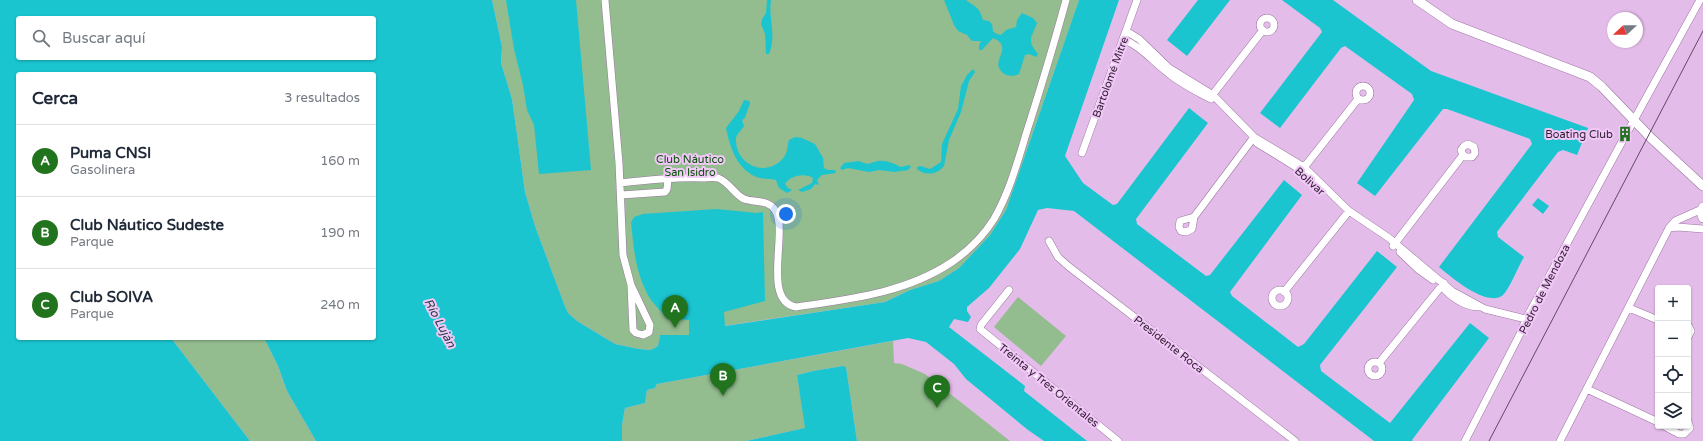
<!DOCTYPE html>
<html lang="es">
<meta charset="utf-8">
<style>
:root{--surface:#fff;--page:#f6f6f7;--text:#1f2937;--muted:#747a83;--line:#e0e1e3;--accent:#21741d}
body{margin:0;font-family:"Varela Round",sans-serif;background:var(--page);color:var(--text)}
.controls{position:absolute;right:12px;bottom:12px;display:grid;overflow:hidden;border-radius:4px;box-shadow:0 1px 3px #0004}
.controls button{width:36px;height:36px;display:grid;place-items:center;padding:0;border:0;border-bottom:1px solid var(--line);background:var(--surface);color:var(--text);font:20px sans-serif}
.compass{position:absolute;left:1607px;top:12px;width:36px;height:36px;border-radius:50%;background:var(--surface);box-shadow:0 1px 3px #0004;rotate:248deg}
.you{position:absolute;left:786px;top:214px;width:14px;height:14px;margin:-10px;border:3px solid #fff;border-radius:50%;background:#1a73e8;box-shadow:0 0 0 6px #1a73e833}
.badge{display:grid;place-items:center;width:26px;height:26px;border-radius:50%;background:var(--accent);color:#fff;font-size:13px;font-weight:700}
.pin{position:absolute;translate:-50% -33px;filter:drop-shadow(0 1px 2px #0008)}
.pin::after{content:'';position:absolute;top:21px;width:14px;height:12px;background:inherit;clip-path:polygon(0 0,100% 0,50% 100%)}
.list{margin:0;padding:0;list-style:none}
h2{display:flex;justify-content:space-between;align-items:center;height:52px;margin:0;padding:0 16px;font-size:17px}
h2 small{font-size:13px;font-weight:400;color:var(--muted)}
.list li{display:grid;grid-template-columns:26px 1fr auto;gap:12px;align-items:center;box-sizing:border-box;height:72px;padding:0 16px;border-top:1px solid var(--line)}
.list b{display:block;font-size:15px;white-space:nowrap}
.list p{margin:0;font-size:13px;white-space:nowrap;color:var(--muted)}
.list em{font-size:13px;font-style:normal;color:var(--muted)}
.icon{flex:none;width:22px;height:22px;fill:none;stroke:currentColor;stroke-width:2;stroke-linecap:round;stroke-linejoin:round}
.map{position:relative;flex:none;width:1703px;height:441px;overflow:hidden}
.search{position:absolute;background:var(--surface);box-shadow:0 1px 3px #0004;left:16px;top:16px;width:360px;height:44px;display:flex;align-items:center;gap:10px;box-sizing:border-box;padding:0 14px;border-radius:4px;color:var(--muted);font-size:15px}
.panel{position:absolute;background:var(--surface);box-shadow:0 1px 3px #0004;left:16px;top:72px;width:360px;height:268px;border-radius:4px}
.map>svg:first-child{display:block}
.green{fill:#93bc8f}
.water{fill:#1ac5d0;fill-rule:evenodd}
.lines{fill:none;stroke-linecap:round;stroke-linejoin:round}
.minor-casing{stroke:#9b76a0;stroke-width:8}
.tertiary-casing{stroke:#9b76a0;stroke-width:10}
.minor{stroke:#fff;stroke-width:7}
.tertiary{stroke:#fff;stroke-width:9}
.tram{stroke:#5f4a62;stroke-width:1}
.labels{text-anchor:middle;stroke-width:4;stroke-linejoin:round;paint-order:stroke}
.street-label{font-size:11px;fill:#2d1e2f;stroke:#f1c8f7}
.poi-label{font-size:11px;fill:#2d1e2f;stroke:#f1c8f7;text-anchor:end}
.park-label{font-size:11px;fill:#095207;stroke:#f1c8f7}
.water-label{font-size:12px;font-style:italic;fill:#263f41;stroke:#f1c8f7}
</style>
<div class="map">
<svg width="1703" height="441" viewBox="0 0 1703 441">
<rect width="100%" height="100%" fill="#e4bce9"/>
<path class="green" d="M 492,0 L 1079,0 L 1006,210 L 990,235 L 959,268 L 939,281 L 910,290 L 885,302 L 724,326 L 689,335 L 660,335 L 658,346 L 651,350 L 639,349 L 615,344 L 577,321 L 568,313 L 564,304 L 535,226 L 525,192 L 512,99 L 501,63 L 502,47 Z
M 1018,297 L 1066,336 L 1041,366 L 994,327 Z
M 171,338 L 264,338 L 278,366 L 287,391 L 316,441 L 250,441 Z
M 893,341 L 894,363 L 902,364 L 925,374 L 1010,441 L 857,441 L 846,367 L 843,366 L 813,371 L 797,375 L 806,428 L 746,441 L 622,441 L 622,425 L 625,408 L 645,403 L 647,390 L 655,388 L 657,384 Z"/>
<path class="water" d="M 0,0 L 492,0 L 502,47 L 501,63 L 512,99 L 525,192 L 535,226 L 564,304 L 568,313 L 577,321 L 615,344 L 639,349 L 651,350 L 658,346 L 660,335 L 689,335 L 689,320 L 666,318 C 661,310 653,304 649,297 C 635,271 634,250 631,222 L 634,217 L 643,214 L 716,209 L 757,213 L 763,212 L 765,301 L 724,312 L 725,326 L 885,302 L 910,290 L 939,281 L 959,268 L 990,235 L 1006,210 L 1079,0 L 1119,0 L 1065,156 L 1083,183 L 1113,205 L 1117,204 L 1189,108 L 1208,123 L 1136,219 L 1137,224 L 1206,276 L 1210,275 L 1284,180 L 1302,195 L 1230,292 L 1232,296 L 1298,347 L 1304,344 L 1377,251 L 1397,267 L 1320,365 L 1321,371 L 1390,423 L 1470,323 L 1489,338 L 1412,440 L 1413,441 L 1374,441 L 1074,211 L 1047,208 L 1038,210 L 1020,249 L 989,288 L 967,307 L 967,311 L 971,317 L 968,322 L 954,319 L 949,327 L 1025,386 L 1024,391 L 1087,441 L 1044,441 L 1028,430 L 966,379 L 954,364 L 926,342 L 908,338 L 657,384 L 655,388 L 647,390 L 645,403 L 625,408 L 622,425 L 622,441 L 316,441 L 287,391 L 278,366 L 264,338 L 374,338 L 374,74 L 18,74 L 18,338 L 171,338 L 250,441 L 0,441 ZM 18,18 L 374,18 L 374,58 L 18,58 Z
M 506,0 L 576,0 L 591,170 L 539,174 L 534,125 L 527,110 L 523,85 L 514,49 Z
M 767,0 L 771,0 C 768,19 777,35 769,54 L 766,54 L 765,34 L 761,24 L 762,19 L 766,13 Z
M 944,0 L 966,0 C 976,8 979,6 983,20 L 989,21 L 992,24 C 994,31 990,32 1001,35 L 1006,30 L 1016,27 L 1017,20 L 1022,13 L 1033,18 L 1037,23 C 1032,37 1026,40 1038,54 L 1036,57 L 1029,54 L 1025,55 L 1019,74 C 1014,76 1008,77 1003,73 C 992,64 1004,56 1002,46 C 1001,42 997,40 993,38 L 982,50 L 979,50 L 979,46 L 981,41 L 972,41 L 967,35 L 958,31 L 954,25 Z
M 1198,0 L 1230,0 L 1187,56 L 1167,40 Z
M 1282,0 L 1333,0 L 1431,71 L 1588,128 L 1577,155 L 1563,150 L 1558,152 L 1497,232 L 1498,237 L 1524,257 C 1519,265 1509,290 1503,295 C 1487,308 1451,277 1439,267 L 1532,144 L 1530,139 L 1447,109 L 1443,109 L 1375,196 L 1357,183 L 1414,100 L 1412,94 L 1345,46 L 1341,48 L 1280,128 L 1260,113 L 1322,32 L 1320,28 Z
M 973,69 L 975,72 L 969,81 L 961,112 L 949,140 L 944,166 C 937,175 925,176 917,169 L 917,167 L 920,166 L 930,169 L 941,162 L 942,144 L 958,109 L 961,86 L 967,75 Z
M 744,100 L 749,101 L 750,103 L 745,118 L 742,120 L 744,126 C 742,130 736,134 736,139 C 735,165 767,179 784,157 C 788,152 787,146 789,140 L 795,137 L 802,138 L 815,144 L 823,158 L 824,168 L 828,170 L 835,170 L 836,173 L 822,175 L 817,180 L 819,185 L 815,184 L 811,189 L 802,192 L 798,190 L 812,183 L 813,178 C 806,173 790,175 785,184 L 788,188 L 792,190 L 787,193 L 779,188 L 776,180 C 771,179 765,179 760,178 C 738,172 730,148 726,128 L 739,111 Z
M 859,161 C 871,166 867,163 878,161 C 887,160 894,164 901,167 L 909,165 L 911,167 L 908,170 L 894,172 L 879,170 L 869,172 L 848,168 L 842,170 L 840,168 L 844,163 Z
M 1538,198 L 1549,206 L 1543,214 L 1532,205 Z
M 843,366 L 846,367 L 857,441 L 746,441 L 805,428 L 797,375 L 813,371 Z"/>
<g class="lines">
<g class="minor-casing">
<path id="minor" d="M 605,0 L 619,163 L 623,255 L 631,285
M1260 25a7 7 0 1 1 14 0a7 7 0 1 1-14 0Z
M 1126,31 L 1139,39 L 1169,68 L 1213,95 L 1254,137 L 1304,167 L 1349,211 L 1389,238 L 1452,291 L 1485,309 L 1526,319
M 1123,39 C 1143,48 1151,60 1168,73 C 1181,84 1196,91 1211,99
M1356 93a7 7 0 1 1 14 0a7 7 0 1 1-14 0Z
M 1210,98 L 1263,30
M 1628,131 L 1700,0
M 1257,143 L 1296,167
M 1082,153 L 1137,0
M 1302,170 L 1358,99
M 620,183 C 647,180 675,177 703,178 C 707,178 713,177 718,178 C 729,182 734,194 744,199 C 755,203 768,199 775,210 C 789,230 761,301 796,307 C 850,299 906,293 952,262 C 968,251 984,235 994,219 C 1010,191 1018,160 1027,131 C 1041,87 1054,44 1066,0
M 621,195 L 665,192 L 667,189 L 668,179
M 1194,217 L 1180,221 L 1179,227 L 1181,231 L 1186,232 L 1192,229 L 1194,217 L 1254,137
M 1669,228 L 1678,227 L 1703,229
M 1049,241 L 1058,257 L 1068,266 L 1295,441
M 1393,246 L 1463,155 L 1461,150 L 1464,146 L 1468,144 L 1474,147 L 1475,153 L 1472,157 L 1466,157 L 1463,155
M 1400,252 L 1419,270 L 1433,280
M 631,285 L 650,325 L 649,332 L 643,335 L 636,333 L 633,330 Z
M 1009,290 L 981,325 L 980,329 L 1118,441
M 1445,290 C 1454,299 1467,307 1480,307
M1272 298a8 8 0 1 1 16 0a8 8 0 1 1-16 0Z
M 1284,292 L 1349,211
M 1629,308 L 1658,320
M 1688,325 L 1691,331 L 1688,337
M1368 369a7 7 0 1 1 14 0a7 7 0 1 1-14 0Z
M 1379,363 L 1444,283
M 1587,389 L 1658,422
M 1664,426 L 1679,434 L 1684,434 L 1690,428 L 1688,421
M 1465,441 L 1521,332 L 1526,319 L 1624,138
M 1560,441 L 1669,228 L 1675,221 L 1702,209"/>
</g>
<g class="tertiary-casing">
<path id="tertiary" d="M 1417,0 L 1452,24 L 1590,77 L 1602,87 L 1651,138 L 1703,186
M 1703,207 L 1701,212 L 1703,218"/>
</g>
<use href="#minor" class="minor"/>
<use href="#tertiary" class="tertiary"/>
<path class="tram" d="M 1489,441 L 1703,31"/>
</g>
<defs>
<g id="building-bare" transform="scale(1.2)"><path d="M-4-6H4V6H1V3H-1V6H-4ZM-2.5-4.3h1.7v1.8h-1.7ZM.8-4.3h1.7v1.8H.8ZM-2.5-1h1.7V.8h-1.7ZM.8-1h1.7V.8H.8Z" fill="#21741d" stroke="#f1c8f7" stroke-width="2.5" paint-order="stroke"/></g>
</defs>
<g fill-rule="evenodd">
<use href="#building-bare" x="1625" y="134"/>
</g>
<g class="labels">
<g class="street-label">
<text transform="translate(1110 77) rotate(-70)" y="4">Bartolomé Mitre</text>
<text transform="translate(1310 181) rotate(42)" y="4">Bolivar</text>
<text transform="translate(1544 289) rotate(-63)" y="4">Pedro de Mendoza</text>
<text transform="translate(1169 344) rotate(38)" y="4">Presidente Roca</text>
<text transform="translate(1049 385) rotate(39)" y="4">Treinta y Tres Orientales</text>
</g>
<g class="poi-label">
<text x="1613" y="138">Boating Club</text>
</g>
<g class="park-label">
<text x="690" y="163">Club Náutico<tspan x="690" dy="13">San Isidro</tspan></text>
</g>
<g class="water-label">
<text transform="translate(440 323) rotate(62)" y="4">Río Luján</text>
</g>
</g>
</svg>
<div class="controls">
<button>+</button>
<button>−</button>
<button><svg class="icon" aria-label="locate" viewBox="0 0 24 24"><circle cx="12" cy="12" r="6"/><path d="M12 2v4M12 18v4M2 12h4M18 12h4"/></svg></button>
<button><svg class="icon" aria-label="layers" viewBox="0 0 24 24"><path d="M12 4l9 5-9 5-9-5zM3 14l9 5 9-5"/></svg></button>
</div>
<svg class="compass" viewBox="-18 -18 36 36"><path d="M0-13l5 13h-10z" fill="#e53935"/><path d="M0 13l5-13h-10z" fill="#747a83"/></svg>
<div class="you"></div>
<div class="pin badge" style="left:675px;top:328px">A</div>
<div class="pin badge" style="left:723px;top:396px">B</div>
<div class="pin badge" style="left:937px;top:408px">C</div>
<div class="search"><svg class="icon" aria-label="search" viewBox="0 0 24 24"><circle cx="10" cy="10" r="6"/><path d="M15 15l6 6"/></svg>Buscar aquí</div>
<section class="panel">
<h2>Cerca<small>3 resultados</small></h2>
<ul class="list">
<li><span class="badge">A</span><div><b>Puma CNSI</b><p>Gasolinera</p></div><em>160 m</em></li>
<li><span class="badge">B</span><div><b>Club Náutico Sudeste</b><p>Parque</p></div><em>190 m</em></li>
<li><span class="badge">C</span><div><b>Club SOIVA</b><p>Parque</p></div><em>240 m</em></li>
</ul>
</section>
</div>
